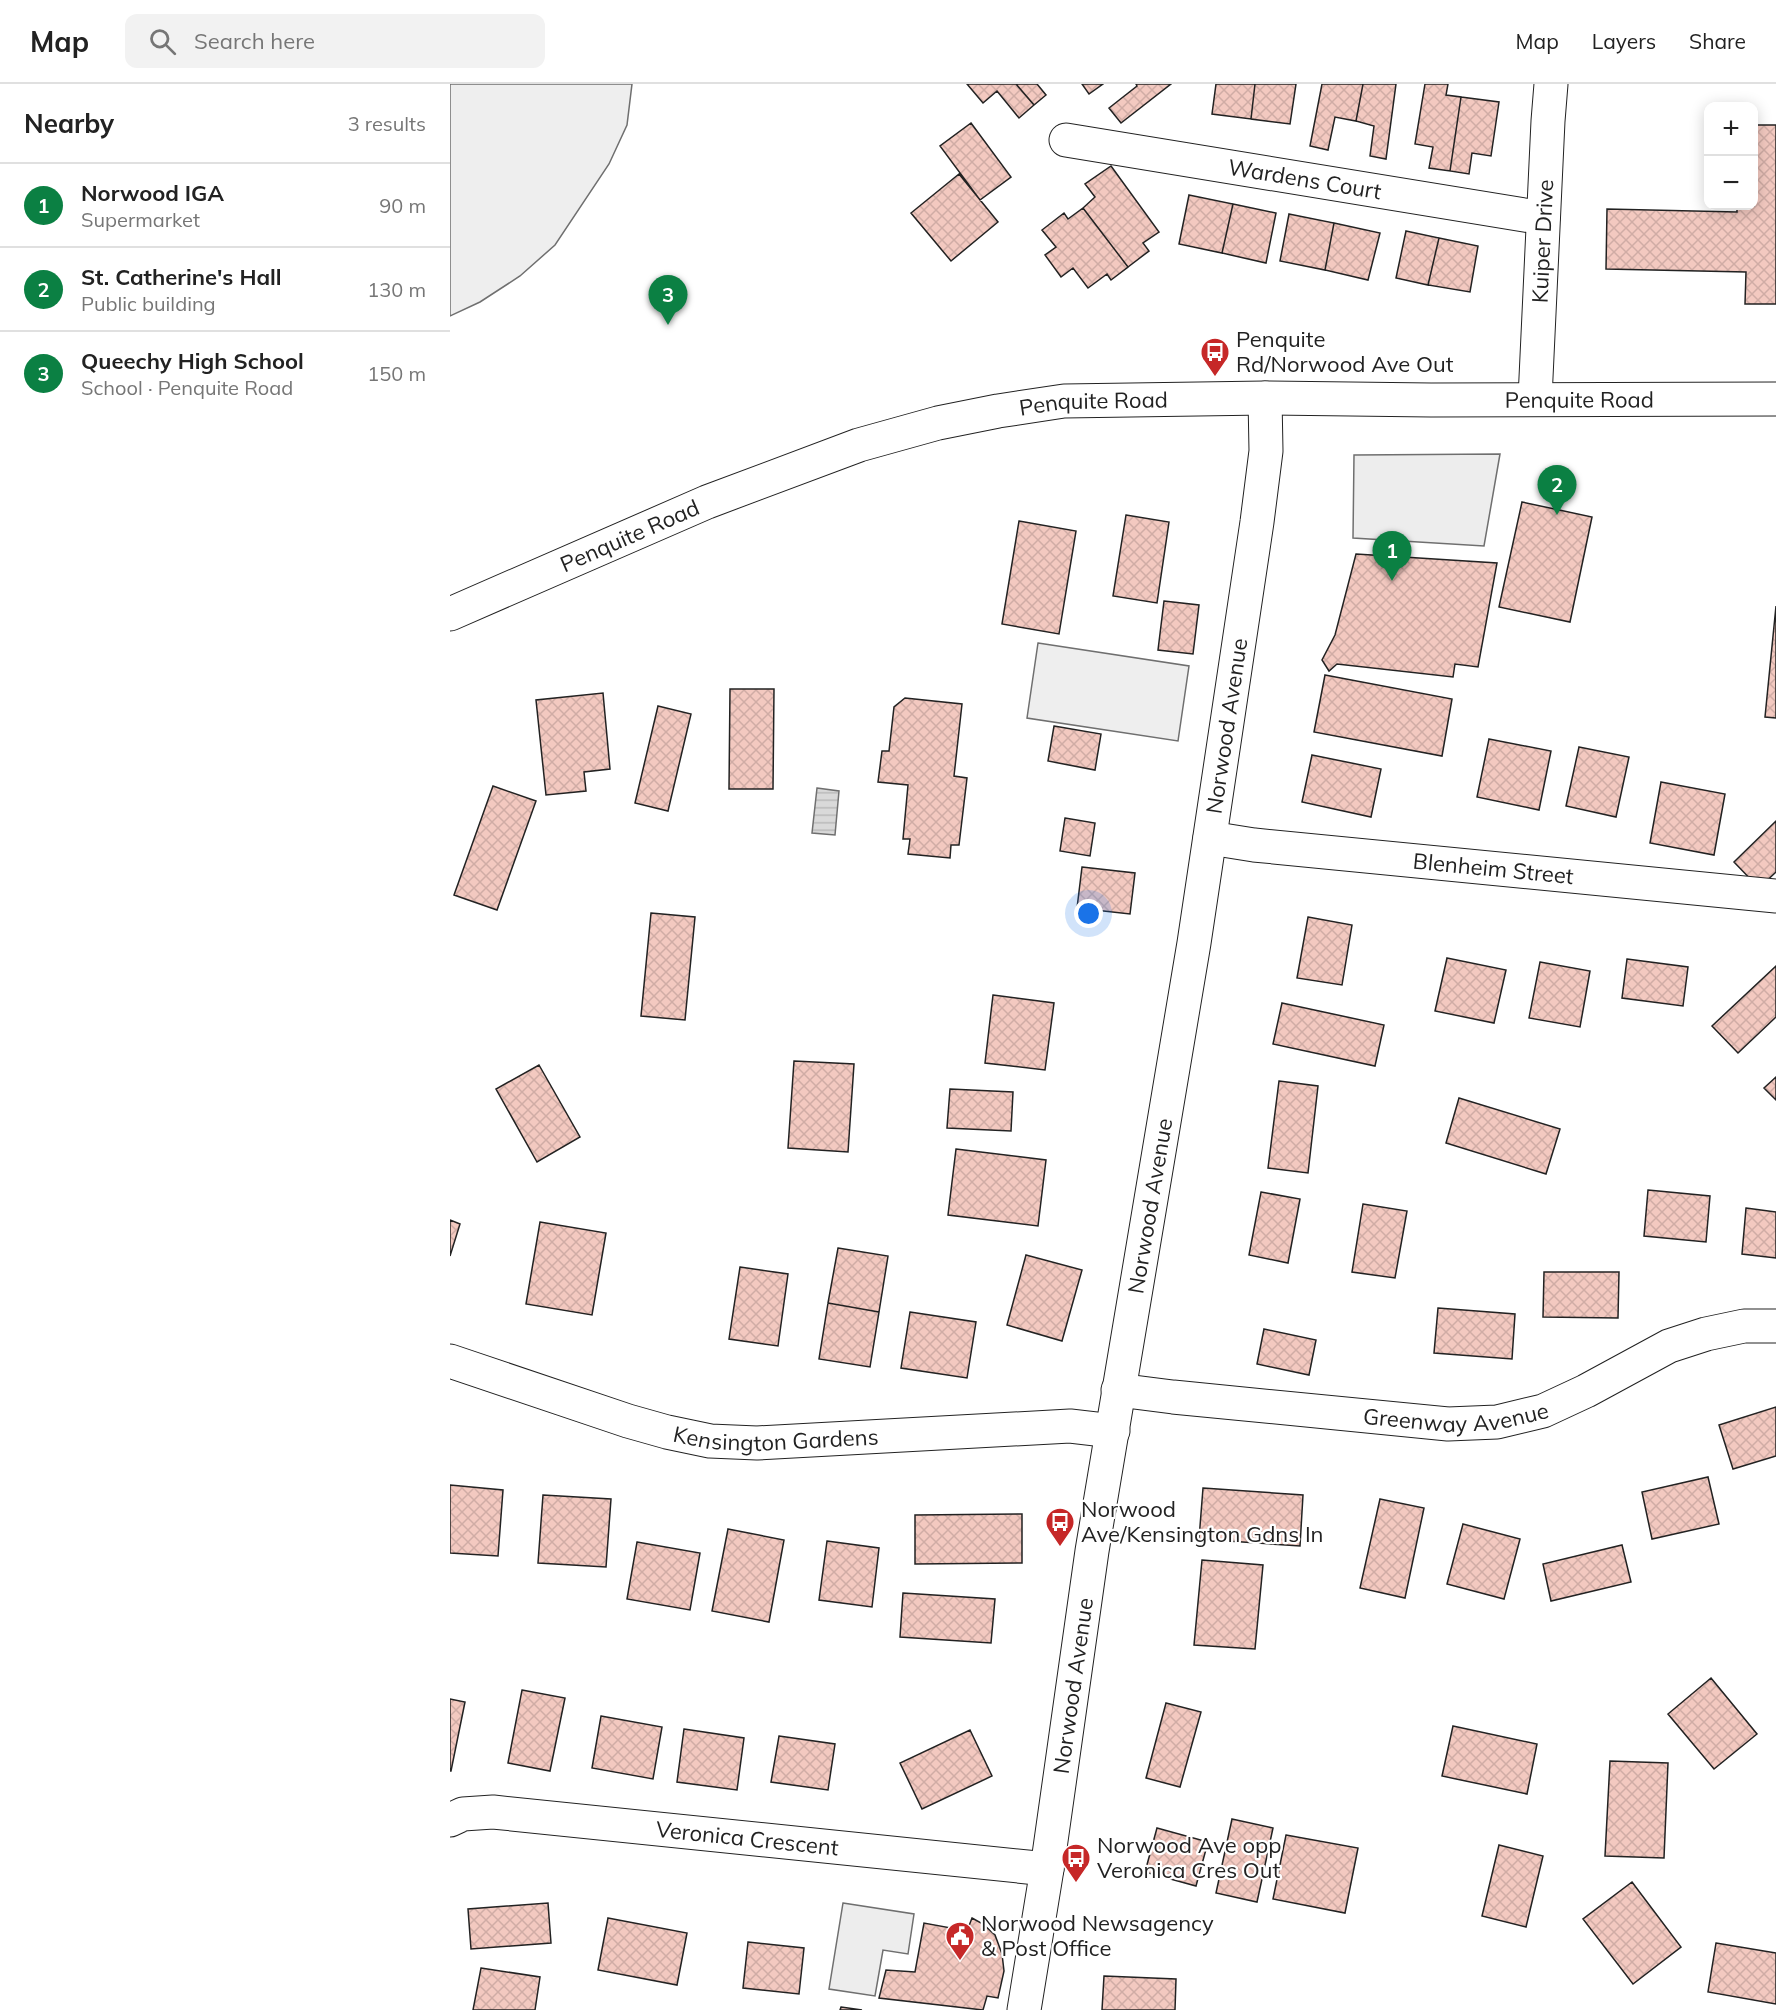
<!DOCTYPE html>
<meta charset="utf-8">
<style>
:root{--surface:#fff;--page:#f2f2f2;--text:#222;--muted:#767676;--line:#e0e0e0;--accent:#0b8043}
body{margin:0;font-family:Mulish,sans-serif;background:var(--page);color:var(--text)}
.controls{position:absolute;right:18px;top:18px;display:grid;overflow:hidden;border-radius:12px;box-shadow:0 3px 15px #0003}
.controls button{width:54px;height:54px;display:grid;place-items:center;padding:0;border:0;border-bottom:2px solid var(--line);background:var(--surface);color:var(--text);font:30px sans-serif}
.you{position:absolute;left:639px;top:830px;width:21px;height:21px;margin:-15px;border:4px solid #fff;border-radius:50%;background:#1a73e8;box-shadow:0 0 0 9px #1a73e833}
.badge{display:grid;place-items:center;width:39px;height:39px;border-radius:50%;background:var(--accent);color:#fff;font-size:20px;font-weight:700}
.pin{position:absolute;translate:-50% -50px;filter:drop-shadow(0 2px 3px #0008)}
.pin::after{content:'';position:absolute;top:32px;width:21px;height:18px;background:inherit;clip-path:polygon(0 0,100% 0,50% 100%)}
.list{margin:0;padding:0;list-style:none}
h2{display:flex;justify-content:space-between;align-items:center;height:78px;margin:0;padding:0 24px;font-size:26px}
h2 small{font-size:20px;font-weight:400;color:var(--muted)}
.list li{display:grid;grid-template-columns:39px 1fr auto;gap:18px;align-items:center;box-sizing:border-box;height:84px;padding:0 24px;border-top:2px solid var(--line)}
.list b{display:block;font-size:22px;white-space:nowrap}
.list p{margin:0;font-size:20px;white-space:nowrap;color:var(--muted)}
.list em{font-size:20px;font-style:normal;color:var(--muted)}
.icon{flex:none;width:33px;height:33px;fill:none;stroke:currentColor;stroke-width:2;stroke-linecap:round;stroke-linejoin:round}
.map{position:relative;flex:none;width:1326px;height:1926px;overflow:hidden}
header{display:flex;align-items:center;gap:36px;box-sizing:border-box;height:84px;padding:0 30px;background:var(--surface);border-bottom:2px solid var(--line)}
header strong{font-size:28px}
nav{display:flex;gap:33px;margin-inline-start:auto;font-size:21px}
.search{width:420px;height:54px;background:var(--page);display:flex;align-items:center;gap:15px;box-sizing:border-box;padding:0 21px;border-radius:12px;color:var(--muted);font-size:22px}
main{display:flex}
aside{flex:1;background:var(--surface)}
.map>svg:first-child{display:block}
.green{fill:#eee;stroke:#6f6f6f;stroke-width:1.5}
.parking{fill:#ededed;stroke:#6f6f6f;stroke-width:1.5}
.water{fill:url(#water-rules);stroke:#6f6f6f;stroke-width:1.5}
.building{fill:url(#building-cross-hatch);stroke:#222;stroke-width:1.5}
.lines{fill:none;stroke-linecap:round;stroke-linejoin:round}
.minor-casing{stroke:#222;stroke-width:35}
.minor{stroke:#fff;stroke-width:33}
.labels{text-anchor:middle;stroke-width:4.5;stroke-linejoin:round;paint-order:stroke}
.street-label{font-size:22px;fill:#222;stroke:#fff}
.poi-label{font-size:22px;fill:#222;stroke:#fff;text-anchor:start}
</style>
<header>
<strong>Map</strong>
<div class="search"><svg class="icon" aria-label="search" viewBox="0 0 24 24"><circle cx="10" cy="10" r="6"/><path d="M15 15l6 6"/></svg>Search here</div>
<nav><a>Map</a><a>Layers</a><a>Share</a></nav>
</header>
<main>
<aside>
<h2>Nearby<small>3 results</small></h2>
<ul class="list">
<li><span class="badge">1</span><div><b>Norwood IGA</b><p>Supermarket</p></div><em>90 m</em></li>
<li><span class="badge">2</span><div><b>St. Catherine's Hall</b><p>Public building</p></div><em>130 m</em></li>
<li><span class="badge">3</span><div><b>Queechy High School</b><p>School · Penquite Road</p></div><em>150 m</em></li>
</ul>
</aside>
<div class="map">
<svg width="1326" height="1926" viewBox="0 0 1326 1926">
<defs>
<pattern id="water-rules" width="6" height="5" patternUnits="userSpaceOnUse" patternTransform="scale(1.5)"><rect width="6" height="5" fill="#d9d9d9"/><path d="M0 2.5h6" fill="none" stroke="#bababa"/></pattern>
<pattern id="building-cross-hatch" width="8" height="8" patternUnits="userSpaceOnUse" patternTransform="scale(1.5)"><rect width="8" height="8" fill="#f3c9c0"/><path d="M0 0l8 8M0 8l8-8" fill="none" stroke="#d0aca5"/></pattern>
</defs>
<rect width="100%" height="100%" fill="#fff"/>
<path class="green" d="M 0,0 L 182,0 L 177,41 L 159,80 L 105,161 L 70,192 L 30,218 L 0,232 Z
M 588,559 L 739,582 L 728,657 L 577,634 Z"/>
<path class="parking" d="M 1050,370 L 1034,462 L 903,454 L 904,371 Z
M 393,1819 L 464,1830 L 458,1870 L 433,1866 L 425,1912 L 379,1905 Z"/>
<path class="water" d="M 367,704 L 389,707 L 385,751 L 362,749 Z"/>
<path class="building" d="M 517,0 L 566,0 L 584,21 L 569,34 L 547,7 L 533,19 Z
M 566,0 L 587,0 L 596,11 L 584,21 Z
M 632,0 L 653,0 L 639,10 Z
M 686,0 L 721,0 L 671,39 L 659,24 L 687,2 Z
M 766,0 L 805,0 L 801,35 L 762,30 Z
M 805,0 L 846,0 L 840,40 L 801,35 Z
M 872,0 L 913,0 L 906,37 L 885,33 L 878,66 L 860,62 Z
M 913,0 L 946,0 L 936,75 L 920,72 L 924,42 L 906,37 Z
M 975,0 L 998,0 L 996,11 L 1011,13 L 1000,87 L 979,84 L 983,63 L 965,60 Z
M 1011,13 L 1049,18 L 1041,72 L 1022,69 L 1019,90 L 1000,87 Z
M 521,39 L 561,93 L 530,116 L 490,62 Z
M 1304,41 L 1326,41 L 1326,220 L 1295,220 L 1296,188 L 1156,185 L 1157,125 L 1287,128 L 1287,122 L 1304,122 Z
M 661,82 L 709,148 L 693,159 L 699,167 L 678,183 L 633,124 L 645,113 L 635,100 Z
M 509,90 L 548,138 L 501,177 L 461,129 Z
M 739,111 L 783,120 L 772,169 L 729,160 Z
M 783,120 L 826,129 L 816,179 L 772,169 Z
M 633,124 L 678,183 L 661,196 L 657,190 L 638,204 L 623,184 L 611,193 L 595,171 L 606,163 L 592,146 L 614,129 L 618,135 Z
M 839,130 L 884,139 L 875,186 L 830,177 Z
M 884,139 L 930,149 L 918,196 L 875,186 Z
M 956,147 L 989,154 L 978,201 L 946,194 Z
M 989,154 L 1028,162 L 1020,208 L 978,201 Z
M 1072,418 L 1142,433 L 1120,538 L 1049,523 Z
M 676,431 L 719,438 L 707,519 L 663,512 Z
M 569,437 L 626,447 L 609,550 L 552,540 Z
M 906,470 L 1047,479 L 1028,583 L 1005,580 L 1003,593 L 887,580 L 879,587 L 872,576 L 885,551 Z
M 714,517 L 749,521 L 743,570 L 708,566 Z
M 1326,522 L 1326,634 L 1315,633 Z
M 875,591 L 1002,615 L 992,672 L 864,648 Z
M 280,605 L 324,605 L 323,705 L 279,705 Z
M 153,609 L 160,685 L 134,688 L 136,707 L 96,711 L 86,616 Z
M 455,614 L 512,620 L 504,692 L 517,694 L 509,761 L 501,761 L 500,774 L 458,770 L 460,755 L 453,755 L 458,701 L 428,698 L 432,667 L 439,667 L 444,623 Z
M 208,622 L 241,630 L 218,727 L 185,719 Z
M 604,642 L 651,650 L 645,686 L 598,677 Z
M 1039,655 L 1101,667 L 1089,726 L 1027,713 Z
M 1129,663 L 1179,673 L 1166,733 L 1116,722 Z
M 862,671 L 931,685 L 921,733 L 852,718 Z
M 1211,698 L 1275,710 L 1264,771 L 1200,759 Z
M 43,702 L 86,717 L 47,826 L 4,811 Z
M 615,734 L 645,739 L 640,772 L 610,767 Z
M 1326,737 L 1326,788 L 1309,804 L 1284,778 Z
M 632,783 L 685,789 L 680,830 L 627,824 Z
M 201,829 L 245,833 L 235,936 L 191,932 Z
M 858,833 L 902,841 L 892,901 L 847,894 Z
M 997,874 L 1056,886 L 1044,939 L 985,927 Z
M 1177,875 L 1238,883 L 1233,922 L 1172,914 Z
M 1090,878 L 1140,887 L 1130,943 L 1079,934 Z
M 1326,882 L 1326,933 L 1288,969 L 1262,942 Z
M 543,911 L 604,919 L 595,986 L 535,979 Z
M 832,919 L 934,941 L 925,982 L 823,960 Z
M 344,977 L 404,980 L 398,1068 L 338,1064 Z
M 89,981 L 130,1053 L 87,1078 L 46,1005 Z
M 1326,993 L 1326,1016 L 1314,1004 Z
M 829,997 L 868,1002 L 858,1089 L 818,1084 Z
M 500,1005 L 563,1008 L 561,1047 L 497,1044 Z
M 1009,1014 L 1110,1045 L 1096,1090 L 996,1059 Z
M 506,1065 L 596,1076 L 588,1142 L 498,1131 Z
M 1198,1106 L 1260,1112 L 1256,1158 L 1194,1152 Z
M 811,1108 L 850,1115 L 838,1179 L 799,1171 Z
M 913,1120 L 957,1127 L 945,1194 L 902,1188 Z
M 1296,1124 L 1326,1128 L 1326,1174 L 1292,1170 Z
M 0,1136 L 10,1140 L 0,1172 Z
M 90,1138 L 156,1149 L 142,1231 L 76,1220 Z
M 388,1164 L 438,1172 L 429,1228 L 378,1219 Z
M 576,1171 L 632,1186 L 612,1257 L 557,1241 Z
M 290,1183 L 338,1190 L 328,1262 L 279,1255 Z
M 1094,1188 L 1169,1188 L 1168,1234 L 1093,1233 Z
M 378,1219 L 429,1228 L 420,1283 L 369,1275 Z
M 988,1224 L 1065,1230 L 1062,1275 L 984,1269 Z
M 460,1228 L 526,1238 L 517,1294 L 451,1284 Z
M 814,1245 L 866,1256 L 859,1291 L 807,1280 Z
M 1326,1323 L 1326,1372 L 1283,1385 L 1269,1341 Z
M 1258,1393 L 1269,1440 L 1202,1455 L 1192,1408 Z
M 0,1401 L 53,1406 L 48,1472 L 0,1469 Z
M 753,1404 L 853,1411 L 850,1462 L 749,1455 Z
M 93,1411 L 161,1415 L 156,1483 L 88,1479 Z
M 930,1415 L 974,1424 L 955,1514 L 910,1504 Z
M 572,1430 L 572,1479 L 465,1480 L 465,1431 Z
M 1013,1440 L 1070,1455 L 1054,1515 L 997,1500 Z
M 278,1445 L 334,1456 L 319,1538 L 262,1527 Z
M 377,1457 L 429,1464 L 422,1523 L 369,1516 Z
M 187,1458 L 250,1469 L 240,1526 L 177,1515 Z
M 1172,1461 L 1181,1498 L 1101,1517 L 1093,1480 Z
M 752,1476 L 813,1481 L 805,1565 L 744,1561 Z
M 453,1509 L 545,1515 L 541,1559 L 450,1553 Z
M 1261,1594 L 1307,1650 L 1264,1685 L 1218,1630 Z
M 72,1606 L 115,1614 L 100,1687 L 58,1679 Z
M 0,1615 L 15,1618 L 1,1687 L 0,1687 Z
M 716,1619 L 751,1628 L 730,1703 L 696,1694 Z
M 151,1632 L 212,1643 L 203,1695 L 142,1684 Z
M 1003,1642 L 1087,1660 L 1077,1710 L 992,1692 Z
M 234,1645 L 294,1654 L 287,1706 L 227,1698 Z
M 520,1646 L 542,1692 L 472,1725 L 450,1679 Z
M 329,1652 L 385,1660 L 378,1706 L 321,1698 Z
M 1160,1677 L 1218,1679 L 1214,1774 L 1155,1772 Z
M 782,1735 L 823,1744 L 807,1818 L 766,1809 Z
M 707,1744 L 758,1758 L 746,1802 L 695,1788 Z
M 836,1751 L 908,1764 L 895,1829 L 823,1815 Z
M 1049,1761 L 1093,1772 L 1076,1843 L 1032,1832 Z
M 1182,1798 L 1231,1863 L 1183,1900 L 1133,1835 Z
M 98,1819 L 101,1859 L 21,1865 L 18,1825 Z
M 158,1834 L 237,1849 L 227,1901 L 148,1886 Z
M 522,1834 L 533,1840 L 545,1851 L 552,1870 L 554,1887 L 548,1914 L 537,1912 L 533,1926 L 429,1914 L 436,1886 L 465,1888 L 474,1839 L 517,1847 Z
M 298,1858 L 354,1864 L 349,1910 L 293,1904 Z
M 1266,1859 L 1326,1869 L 1326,1920 L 1258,1908 Z
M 31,1884 L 90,1893 L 85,1926 L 23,1926 Z
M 654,1892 L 726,1895 L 725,1926 L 652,1926 Z
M 391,1923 L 412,1926 L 390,1926 Z"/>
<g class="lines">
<g class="minor-casing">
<g id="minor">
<path id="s1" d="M 616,56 L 1093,134"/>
<path id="s2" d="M 1085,315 L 1098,37 L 1101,0"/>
<path id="s3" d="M 0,530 L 257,418 L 409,361 L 488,339 L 548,327 L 614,317 L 815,314 L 981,316 L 1326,315"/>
<path id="s4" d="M 760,754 L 804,761 L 1326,812"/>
<path id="s5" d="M 0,1277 L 178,1337 L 217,1348 L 260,1357 L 307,1359 L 620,1342 L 663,1347"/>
<path id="s6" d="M 668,1306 L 723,1313 L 998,1340 L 1047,1338 L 1093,1327 L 1136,1307 L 1219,1262 L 1256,1250 L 1294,1242 L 1326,1242"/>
<path id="s7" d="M 0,1736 L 13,1730 L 43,1728 L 597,1785"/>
<path id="s8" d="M 574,1926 L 597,1785 L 642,1467 L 744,859 L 807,438 L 816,367 L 815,314"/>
</g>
</g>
<use href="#minor" class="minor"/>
</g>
<defs>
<g id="bus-pin" transform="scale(1.5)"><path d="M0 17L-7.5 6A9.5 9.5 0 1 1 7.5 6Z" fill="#c62828" stroke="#fff"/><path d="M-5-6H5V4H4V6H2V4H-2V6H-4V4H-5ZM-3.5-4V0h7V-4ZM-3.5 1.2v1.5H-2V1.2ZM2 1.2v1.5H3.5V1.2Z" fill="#fff"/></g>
<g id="civic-pin" transform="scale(1.5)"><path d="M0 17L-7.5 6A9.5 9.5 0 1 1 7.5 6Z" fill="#c62828" stroke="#fff"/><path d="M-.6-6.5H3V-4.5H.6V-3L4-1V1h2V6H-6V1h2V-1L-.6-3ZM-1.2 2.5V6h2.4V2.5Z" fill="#fff"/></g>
</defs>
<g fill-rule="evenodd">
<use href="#bus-pin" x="765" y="268"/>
<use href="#bus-pin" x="610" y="1438"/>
<use href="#bus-pin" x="626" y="1774"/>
<use href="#civic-pin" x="510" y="1852"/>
</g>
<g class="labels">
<g class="street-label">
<text dy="8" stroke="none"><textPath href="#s1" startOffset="242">Wardens Court</textPath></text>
<text dy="8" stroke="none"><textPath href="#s2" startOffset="158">Kuiper Drive</textPath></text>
<text dy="8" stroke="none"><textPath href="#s3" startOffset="1168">Penquite Road</textPath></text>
<text dy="8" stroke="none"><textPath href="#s3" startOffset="682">Penquite Road</textPath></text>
<text dy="8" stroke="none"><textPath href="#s3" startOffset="196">Penquite Road</textPath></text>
<text dy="8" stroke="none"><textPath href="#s8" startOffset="1300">Norwood Avenue</textPath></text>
<text dy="8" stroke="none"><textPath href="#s4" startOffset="285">Blenheim Street</textPath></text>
<text dy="8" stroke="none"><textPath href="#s8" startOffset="814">Norwood Avenue</textPath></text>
<text dy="8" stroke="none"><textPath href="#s6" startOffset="340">Greenway Avenue</textPath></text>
<text dy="8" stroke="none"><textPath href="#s5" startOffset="338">Kensington Gardens</textPath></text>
<text dy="8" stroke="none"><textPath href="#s8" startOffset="328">Norwood Avenue</textPath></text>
<text dy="8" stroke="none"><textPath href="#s7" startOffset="300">Veronica Crescent</textPath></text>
</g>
<g class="poi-label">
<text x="786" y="263">Penquite<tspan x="786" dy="25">Rd/Norwood Ave Out</tspan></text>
<text x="631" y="1433">Norwood<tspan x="631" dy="25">Ave/Kensington Gdns In</tspan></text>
<text x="647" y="1769">Norwood Ave opp<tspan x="647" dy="25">Veronica Cres Out</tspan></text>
<text x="531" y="1847">Norwood Newsagency<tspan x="531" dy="25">&amp; Post Office</tspan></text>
</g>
</g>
</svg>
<div class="controls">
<button>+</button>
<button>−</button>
</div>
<div class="you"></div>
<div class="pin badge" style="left:942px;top:497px">1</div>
<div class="pin badge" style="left:1107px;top:431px">2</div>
<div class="pin badge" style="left:218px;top:241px">3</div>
</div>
</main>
